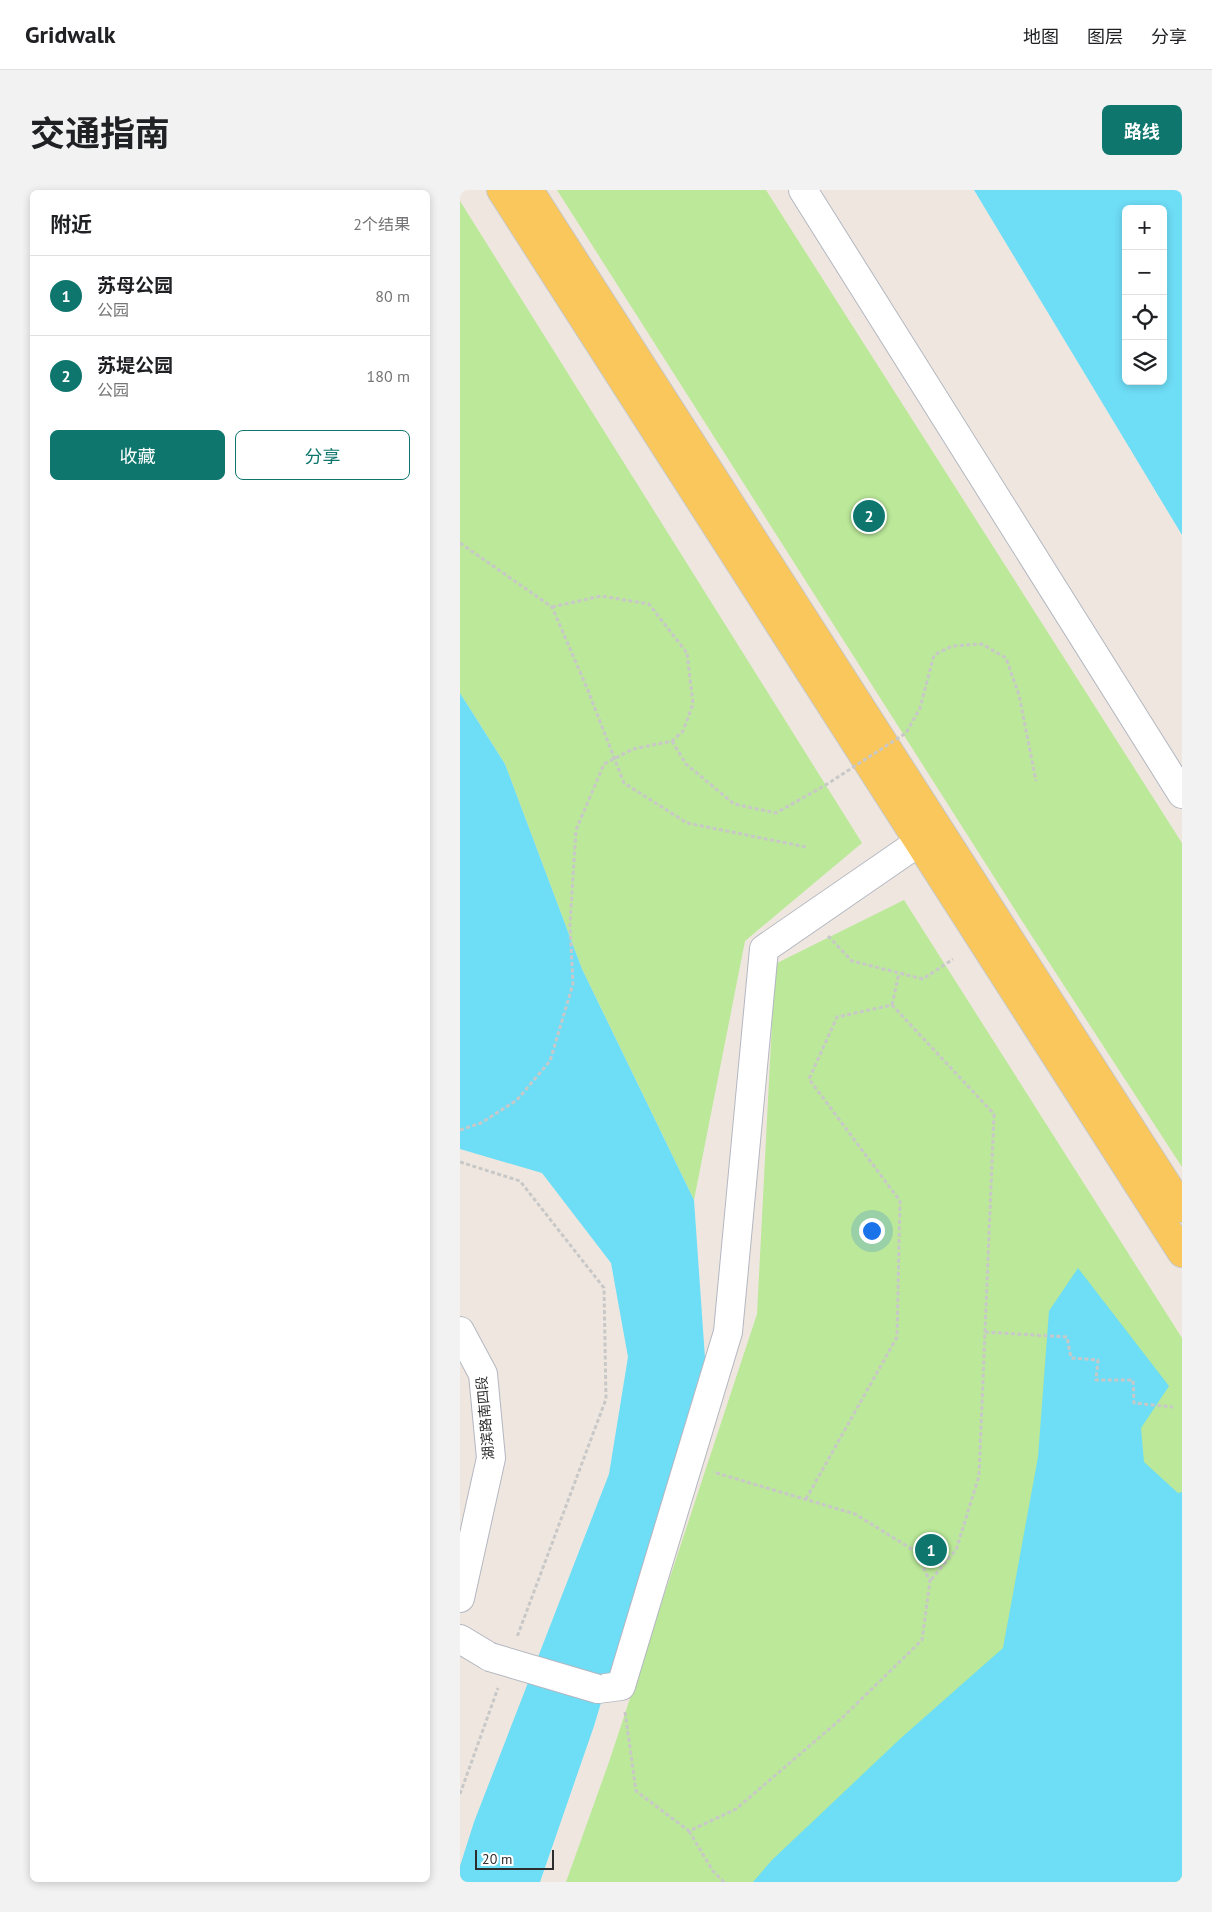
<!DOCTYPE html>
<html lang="zh">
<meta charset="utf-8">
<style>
:root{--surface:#fff;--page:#f2f2f2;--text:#202124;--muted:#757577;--line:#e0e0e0;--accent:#0f766e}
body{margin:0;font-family:"PT Sans","Noto Sans SC",sans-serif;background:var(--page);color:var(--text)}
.controls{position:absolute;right:15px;top:15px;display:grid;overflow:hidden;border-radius:8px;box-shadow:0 2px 8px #0003}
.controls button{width:45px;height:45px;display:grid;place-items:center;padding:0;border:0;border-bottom:1px solid var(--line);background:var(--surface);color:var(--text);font:25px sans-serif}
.scale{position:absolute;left:15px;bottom:12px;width:79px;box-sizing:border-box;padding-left:5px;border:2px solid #2d2d2d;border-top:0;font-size:14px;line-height:18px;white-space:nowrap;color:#2d2d2d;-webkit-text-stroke:4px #fff;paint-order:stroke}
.you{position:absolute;left:411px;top:1040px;width:18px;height:18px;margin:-12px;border:4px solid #fff;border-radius:50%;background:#1a73e8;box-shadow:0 0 0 8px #1a73e833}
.badge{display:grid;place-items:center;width:32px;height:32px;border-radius:50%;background:var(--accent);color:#fff;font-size:16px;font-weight:700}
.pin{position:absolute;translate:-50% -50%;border:2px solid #fff;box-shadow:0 1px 5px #0006}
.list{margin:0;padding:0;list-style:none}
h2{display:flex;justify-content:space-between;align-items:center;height:65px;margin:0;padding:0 20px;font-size:21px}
h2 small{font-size:16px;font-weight:400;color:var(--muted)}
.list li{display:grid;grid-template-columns:32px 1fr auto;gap:15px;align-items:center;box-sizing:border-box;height:80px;padding:0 20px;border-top:1px solid var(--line)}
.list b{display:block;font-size:19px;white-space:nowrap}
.list p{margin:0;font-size:16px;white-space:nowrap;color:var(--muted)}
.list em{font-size:16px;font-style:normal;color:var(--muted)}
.actions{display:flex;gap:10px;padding:15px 20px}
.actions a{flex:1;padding:11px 0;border:1px solid var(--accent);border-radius:8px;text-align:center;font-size:18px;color:var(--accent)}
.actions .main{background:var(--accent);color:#fff}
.icon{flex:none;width:28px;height:28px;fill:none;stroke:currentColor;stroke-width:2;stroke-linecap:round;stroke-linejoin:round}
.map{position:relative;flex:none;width:722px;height:1692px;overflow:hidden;border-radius:8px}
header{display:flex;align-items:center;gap:30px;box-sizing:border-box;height:70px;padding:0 25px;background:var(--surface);border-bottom:1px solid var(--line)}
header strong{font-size:24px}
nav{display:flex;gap:28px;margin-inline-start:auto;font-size:18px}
.intro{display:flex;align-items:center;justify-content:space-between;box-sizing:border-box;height:120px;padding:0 30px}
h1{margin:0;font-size:35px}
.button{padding:12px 22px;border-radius:8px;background:var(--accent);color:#fff;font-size:18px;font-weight:700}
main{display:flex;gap:30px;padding:0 30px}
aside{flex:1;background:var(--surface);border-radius:8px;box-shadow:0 2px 8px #0003}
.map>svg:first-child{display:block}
.green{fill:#bbe899}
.water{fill:#6eddf6;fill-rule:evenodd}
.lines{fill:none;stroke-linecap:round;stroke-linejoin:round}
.minor-casing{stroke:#b3b7c1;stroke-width:30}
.major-casing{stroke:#c8c8c8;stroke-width:30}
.path{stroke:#c8c8c8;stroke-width:3;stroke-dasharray:4 2.5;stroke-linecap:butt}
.minor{stroke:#fff;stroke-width:28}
.major{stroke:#f9c75b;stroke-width:28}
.minor-bridge-casing{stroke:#b3b7c1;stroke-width:30;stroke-linecap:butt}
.path-bridge{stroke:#c8c8c8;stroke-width:3;stroke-dasharray:4 2.5;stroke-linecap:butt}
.minor-bridge{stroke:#fff;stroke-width:28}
.labels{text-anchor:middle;stroke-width:4;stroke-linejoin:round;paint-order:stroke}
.street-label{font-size:14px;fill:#2d2d2d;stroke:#fff}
</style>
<header>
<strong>Gridwalk</strong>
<nav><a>地图</a><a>图层</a><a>分享</a></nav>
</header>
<div class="intro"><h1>交通指南</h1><a class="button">路线</a></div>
<main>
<aside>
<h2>附近<small>2个结果</small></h2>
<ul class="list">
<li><span class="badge">1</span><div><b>苏母公园</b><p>公园</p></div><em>80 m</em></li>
<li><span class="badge">2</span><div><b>苏堤公园</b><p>公园</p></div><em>180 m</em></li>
</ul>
<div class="actions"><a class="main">收藏</a><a>分享</a></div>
</aside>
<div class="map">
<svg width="722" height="1692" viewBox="0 0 722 1692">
<rect width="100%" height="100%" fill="#efe7df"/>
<path class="green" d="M 97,0 L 306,0 L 722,653 L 722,977 L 564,734 Z
M 0,11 L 402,653 L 285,751 L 234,1010 L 122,779 L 45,574 L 0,503 Z
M 444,710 L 722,1148 L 722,1692 L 106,1692 L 149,1572 L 297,1124 L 315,774 Z"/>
<path class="water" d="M 514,0 L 722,0 L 722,345 ZM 666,19 L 703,19 L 703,191 L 666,191 Z
M 0,503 L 45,574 L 122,779 L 234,1010 L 245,1168 L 134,1536 L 80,1692 L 0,1692 L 0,1676 L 14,1632 L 149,1284 L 168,1167 L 151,1073 L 82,983 L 0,959 Z
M 618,1078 L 709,1196 L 681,1238 L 684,1272 L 718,1303 L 722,1302 L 722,1692 L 293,1692 L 312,1670 L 441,1548 L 543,1458 L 578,1267 L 589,1121 Z"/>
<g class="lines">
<g class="minor-casing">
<path id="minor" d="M 343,0 L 722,604
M 0,1141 L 23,1184 L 31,1268 L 0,1408
M 0,1449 L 30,1467
M 138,1499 L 161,1496 L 268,1142 L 304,759 L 478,639"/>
</g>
<g class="major-casing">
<path id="major" d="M 41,0 L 722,1063
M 69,0 L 722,1018"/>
</g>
<path class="path" d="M 0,353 L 92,417 L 127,498 L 164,593 L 227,633 L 346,657
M 92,417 L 141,406 L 189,414 L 227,463
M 368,746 L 392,771 L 463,789 L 493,769
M 432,815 L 439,783
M 0,972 L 60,991 L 144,1098 L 146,1209 L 57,1447
M 525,1142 L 607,1147 L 611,1168 L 638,1170 L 636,1190 L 673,1190 L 674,1213 L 713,1217
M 346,1309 L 437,1147 L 440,1011 L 349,889 L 377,827 L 432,815 L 534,924 L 519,1286 L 496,1360 L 470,1391
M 165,1522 L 176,1601 L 229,1641 L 276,1619 L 382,1528 L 462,1450 L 470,1391 L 455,1361 L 395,1324 L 253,1282
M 0,1604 L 38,1498
M 229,1641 L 253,1681 L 264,1692"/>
<use href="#minor" class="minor"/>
<use href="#major" class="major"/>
<g class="minor-bridge-casing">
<path id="minor-bridge" d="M 30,1467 L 138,1499"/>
</g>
<path class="path-bridge" d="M 212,551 L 226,574 L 274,614 L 316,623 L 364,596 L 446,543 L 460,518 L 474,465 L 492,456 L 522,454 L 546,468 L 559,505 L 576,591
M 0,940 L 21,933 L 57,910 L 90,871 L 113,794 L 110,734 L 116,640 L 144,574 L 173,559 L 212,551 L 223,541 L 233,514 L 227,463"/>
<use href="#minor-bridge" class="minor-bridge"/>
</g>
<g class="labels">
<g class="street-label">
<text transform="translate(25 1228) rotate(-95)" y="5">湖滨路南四段</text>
</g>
</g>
</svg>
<div class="controls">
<button>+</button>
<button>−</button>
<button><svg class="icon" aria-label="locate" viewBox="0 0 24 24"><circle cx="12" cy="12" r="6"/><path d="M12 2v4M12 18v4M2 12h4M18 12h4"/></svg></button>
<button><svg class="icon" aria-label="layers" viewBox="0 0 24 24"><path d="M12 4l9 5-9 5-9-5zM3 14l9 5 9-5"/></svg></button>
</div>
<div class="scale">20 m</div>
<div class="you"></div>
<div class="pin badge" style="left:471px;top:1360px">1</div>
<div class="pin badge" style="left:409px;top:326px">2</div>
</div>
</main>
